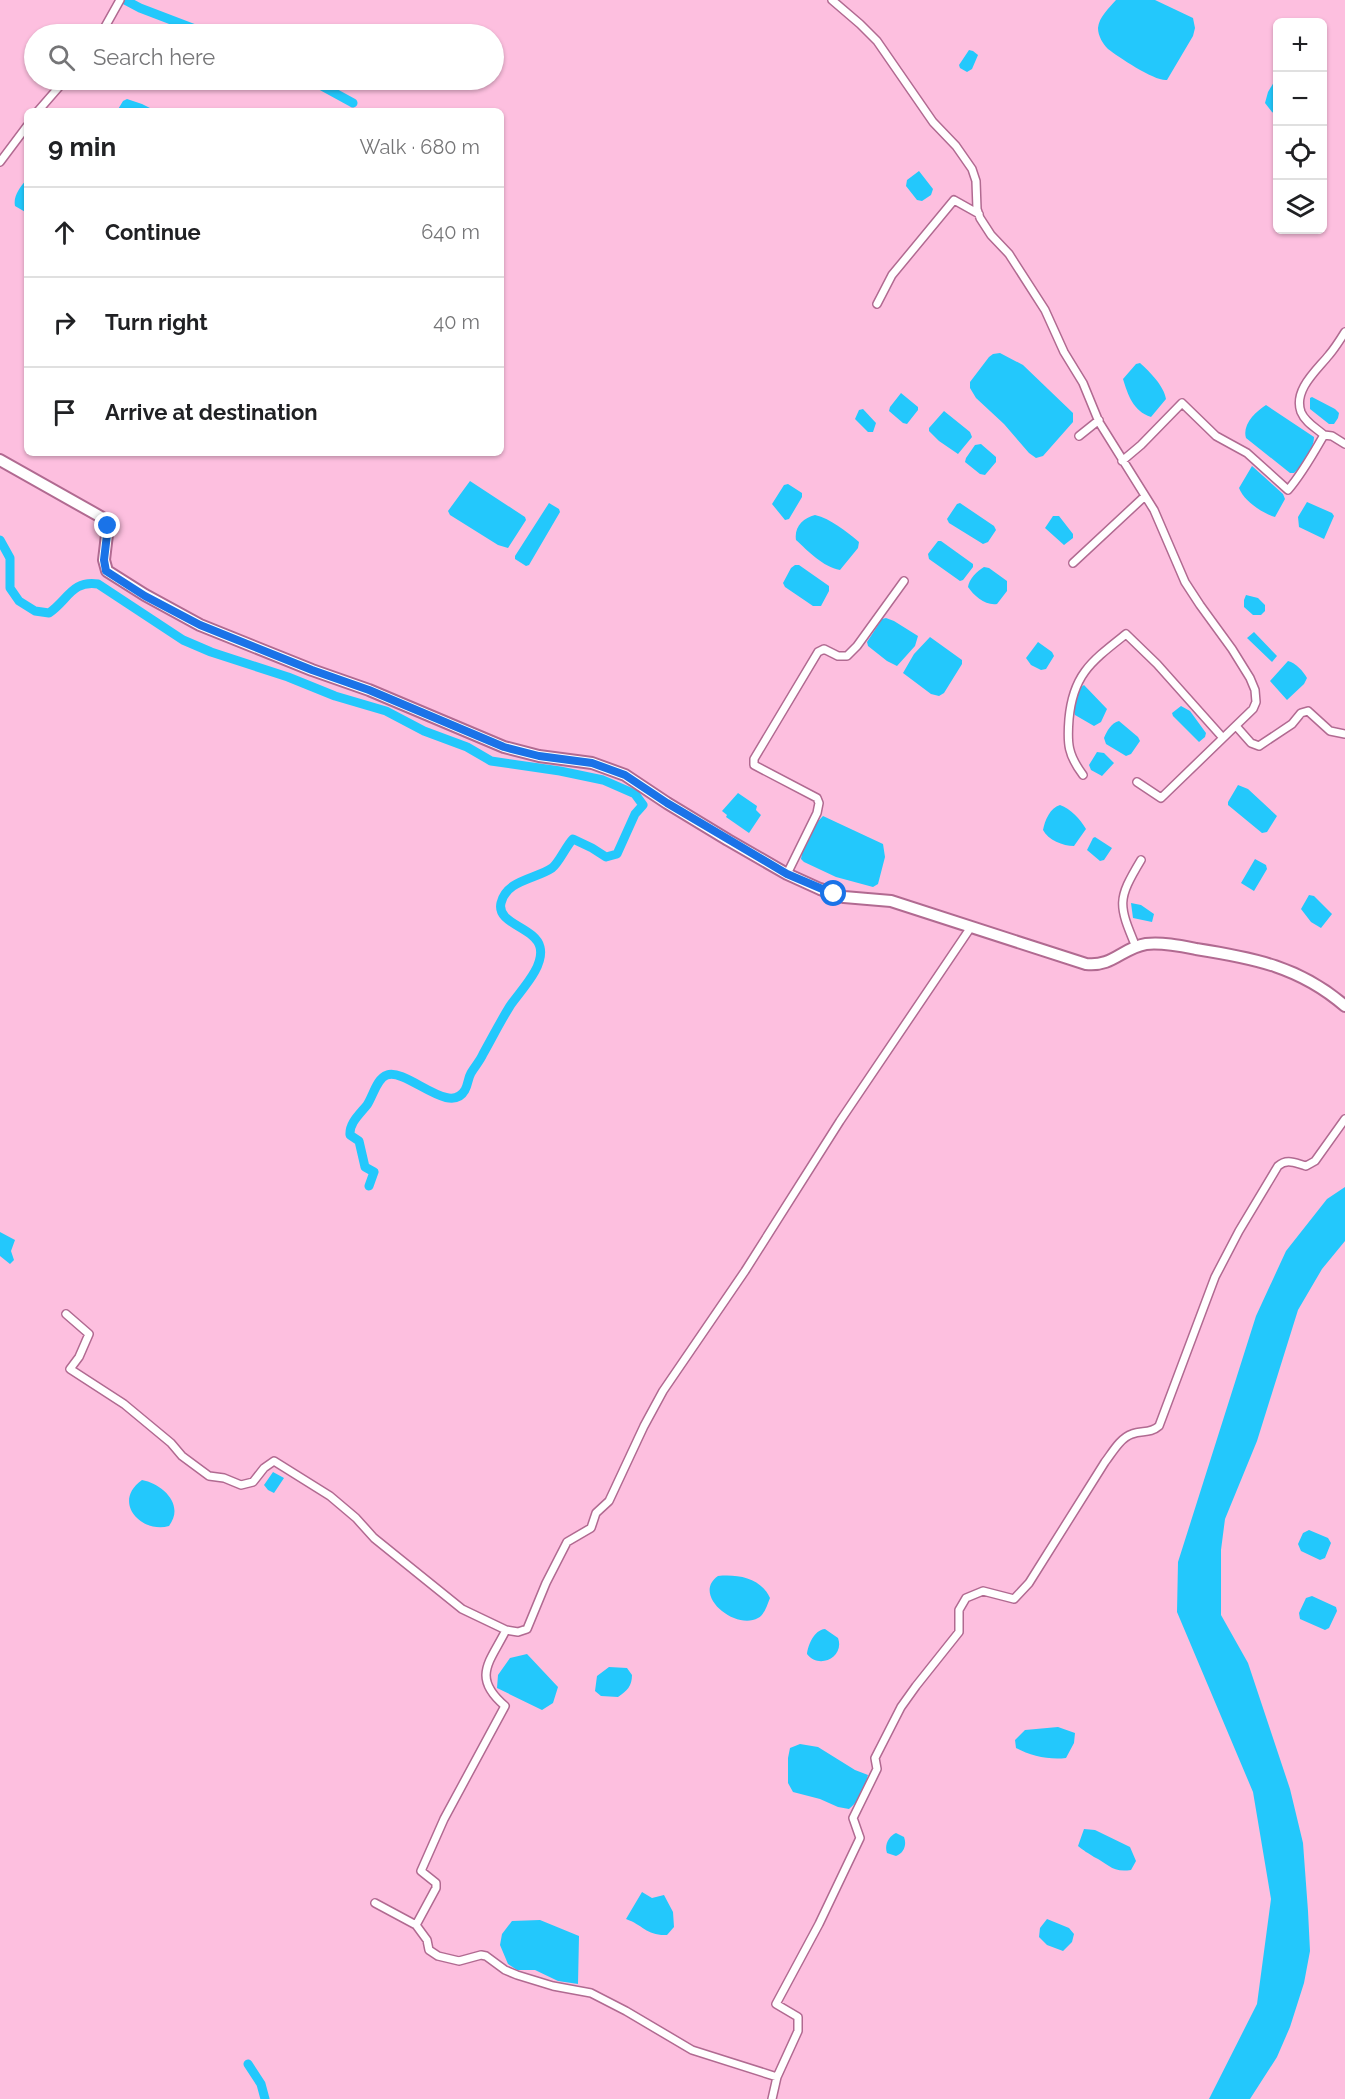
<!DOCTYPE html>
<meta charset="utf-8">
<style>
:root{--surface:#fff;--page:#f6f6f6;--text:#202124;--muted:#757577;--line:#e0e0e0}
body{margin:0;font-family:Raleway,sans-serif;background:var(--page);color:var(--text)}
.controls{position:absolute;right:18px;top:18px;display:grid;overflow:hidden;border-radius:9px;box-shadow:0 2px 4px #0004}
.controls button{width:54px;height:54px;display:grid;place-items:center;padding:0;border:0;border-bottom:2px solid var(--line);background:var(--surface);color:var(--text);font:30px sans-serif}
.stop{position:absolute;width:18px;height:18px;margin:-14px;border:4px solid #1a73e8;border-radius:50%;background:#fff}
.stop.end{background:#1a73e8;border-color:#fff;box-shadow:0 2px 6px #0008}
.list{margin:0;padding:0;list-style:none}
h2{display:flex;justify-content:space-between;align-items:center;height:78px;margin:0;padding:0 24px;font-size:26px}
h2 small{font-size:20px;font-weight:400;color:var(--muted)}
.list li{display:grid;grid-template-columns:39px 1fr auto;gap:18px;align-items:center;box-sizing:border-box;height:90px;padding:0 24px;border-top:2px solid var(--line)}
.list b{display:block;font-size:22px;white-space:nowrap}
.list em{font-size:20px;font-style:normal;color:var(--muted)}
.icon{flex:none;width:33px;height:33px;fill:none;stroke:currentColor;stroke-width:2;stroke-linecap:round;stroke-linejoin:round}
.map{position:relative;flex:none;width:1345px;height:2099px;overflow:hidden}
.search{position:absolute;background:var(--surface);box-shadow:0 2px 4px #0004;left:24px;top:24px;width:480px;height:66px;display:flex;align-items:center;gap:15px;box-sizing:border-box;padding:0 21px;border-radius:33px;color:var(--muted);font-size:22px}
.panel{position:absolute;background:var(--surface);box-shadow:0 2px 4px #0004;left:24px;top:108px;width:480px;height:348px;border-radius:9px}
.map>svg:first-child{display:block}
.water{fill:#23c8fc}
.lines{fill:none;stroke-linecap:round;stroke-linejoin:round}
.canal{stroke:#23c8fc;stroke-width:9}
.minor-casing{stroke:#b16a91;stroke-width:10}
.secondary-casing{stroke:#b16a91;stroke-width:14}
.minor{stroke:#fff;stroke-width:7}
.secondary{stroke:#fff;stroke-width:10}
.route{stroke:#1a73e8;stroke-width:8}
</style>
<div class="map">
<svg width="1345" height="2099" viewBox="0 0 1345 2099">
<rect width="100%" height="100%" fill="#fdbfdf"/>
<path class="water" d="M 1116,0 L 1155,0 L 1193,18 L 1195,28 L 1193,36 L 1167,80 C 1156,82 1118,57 1108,49 C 1103,44 1098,36 1098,28 C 1099,17 1109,8 1116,0 Z
M 969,50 L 973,51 L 978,55 L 972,69 L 967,72 L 960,68 L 959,65 Z
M 1277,77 L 1277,115 L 1272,112 L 1265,103 L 1268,92 Z
M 127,99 L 142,104 L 156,111 L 117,111 L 123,101 Z
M 919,171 L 933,189 L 931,195 L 922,201 L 917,200 L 906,186 L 907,180 Z
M 27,179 L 27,213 L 15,206 C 13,196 20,187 27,179 Z
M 1000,353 L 1023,365 L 1073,413 L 1073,422 L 1043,456 L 1036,458 L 1029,453 L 1004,424 L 976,398 L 970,388 L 970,382 L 989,357 L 993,354 Z
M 1140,363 C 1150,372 1164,386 1166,399 L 1151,417 C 1133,411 1128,395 1123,379 L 1136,364 Z
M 901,393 L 918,407 L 918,410 L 907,424 L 903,423 L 889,411 L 890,407 Z
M 1312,397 L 1335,409 L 1339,413 L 1338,418 L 1334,424 L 1329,424 L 1310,409 L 1310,398 Z
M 1266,405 L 1314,437 C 1314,449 1303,465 1294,473 L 1290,473 L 1246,438 C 1242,425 1255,412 1266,405 Z
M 863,409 L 876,423 L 873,432 L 868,432 L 855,419 L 859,410 Z
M 944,411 L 970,432 L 972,437 L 958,454 L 939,441 L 929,431 L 929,428 Z
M 981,444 L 996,457 L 996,462 L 985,475 L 980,474 L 965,462 L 966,458 L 975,445 Z
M 1252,466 L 1283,494 L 1285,499 L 1275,517 C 1262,513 1244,501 1239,488 Z
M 470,481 L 525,517 L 526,520 L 508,548 L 498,545 L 450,515 L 448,511 Z
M 788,484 L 802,493 L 802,497 L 789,519 L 785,520 L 772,504 L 784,485 Z
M 1307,502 L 1332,513 L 1334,516 L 1324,539 L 1299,527 L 1298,517 Z
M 549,503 L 559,509 L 560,512 L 529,565 L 526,566 L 515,559 L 515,556 Z
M 960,503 L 994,526 L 996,530 L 988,542 L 983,544 L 949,523 L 947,519 L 957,504 Z
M 815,515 C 831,519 846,531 859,542 L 858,548 L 840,570 C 823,567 808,551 796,540 C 794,527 803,518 815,515 Z
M 1053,516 L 1059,516 L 1073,534 L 1073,538 L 1064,545 L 1045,528 Z
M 938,541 L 941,541 L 973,564 L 973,567 L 963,580 L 960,581 L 929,559 L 928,554 Z
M 795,565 L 799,565 L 829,586 L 829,591 L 821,606 L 813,606 L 785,587 L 783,583 L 791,568 Z
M 984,567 L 989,568 L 1007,581 L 1007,591 L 997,604 C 986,606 974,596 968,587 C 969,579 977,571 984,567 Z
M 1246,595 L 1258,598 L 1265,605 L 1265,611 L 1261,615 L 1253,615 L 1244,607 L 1244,600 Z
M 886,618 L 894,621 L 918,636 L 915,646 L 897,666 L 887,661 L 868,646 L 867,642 L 882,619 Z
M 1254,632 L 1277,656 L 1272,662 L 1247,638 Z
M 930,637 L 962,660 L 962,664 L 944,693 L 939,696 L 931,694 L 903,673 L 914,654 Z
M 1038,642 L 1052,652 L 1054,656 L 1046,669 L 1041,670 L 1031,665 L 1026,658 Z
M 1288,661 C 1296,663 1303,671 1307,678 L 1304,684 L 1287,700 L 1270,681 Z
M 1084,685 L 1107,709 L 1101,722 L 1094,726 L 1075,715 C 1071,705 1075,691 1084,685 Z
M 1181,706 L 1190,711 L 1206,733 L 1205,737 L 1199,742 L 1173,716 L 1172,713 Z
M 1119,721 L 1138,737 L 1140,741 L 1131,754 L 1126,756 L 1106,744 L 1104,738 C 1107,731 1111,723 1119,721 Z
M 1097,752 L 1104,753 L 1114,763 L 1102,776 L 1091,770 L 1089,765 Z
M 1238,785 L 1248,789 L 1277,816 L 1267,832 L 1262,833 L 1228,805 L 1228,802 Z
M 738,793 L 757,806 L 756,810 L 761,815 L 749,833 L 726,817 L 727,815 L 722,811 Z
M 1060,805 C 1071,809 1080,819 1086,829 L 1074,846 C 1063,846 1048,840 1043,830 C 1045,820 1050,808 1060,805 Z
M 823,816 L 883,844 L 885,857 L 878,884 L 873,887 L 836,877 L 804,862 L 801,859 C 803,845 812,826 823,816 Z
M 1095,837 L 1112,848 L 1104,860 L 1100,861 L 1087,850 L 1093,838 Z
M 1255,859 L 1266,865 L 1267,869 L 1254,891 L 1241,883 Z
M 1309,895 L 1314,896 L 1332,914 L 1321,928 L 1311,922 L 1301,909 Z
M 1131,903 L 1141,905 L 1154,914 L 1152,922 L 1133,918 Z
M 1345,1187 L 1345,1241 L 1322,1269 L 1298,1310 L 1257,1441 L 1225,1519 L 1221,1550 L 1221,1615 L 1248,1663 L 1290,1789 L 1303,1843 L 1308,1911 L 1310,1951 L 1304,1983 L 1290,2027 L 1277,2057 L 1250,2099 L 1209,2099 L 1257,2004 L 1271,1899 L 1253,1792 L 1177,1612 L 1178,1562 L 1256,1316 L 1286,1251 L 1327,1199 Z
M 0,1232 L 15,1240 L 11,1251 L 14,1260 L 10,1264 L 0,1256 Z
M 273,1472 L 284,1478 L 274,1493 L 268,1490 L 264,1485 Z
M 142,1480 C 163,1484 185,1505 169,1526 C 142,1534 111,1502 142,1480 Z
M 1309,1530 L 1328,1538 L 1331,1543 L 1325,1558 L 1320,1560 L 1301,1551 L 1298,1544 L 1303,1533 Z
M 718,1576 C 738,1574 761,1578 770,1598 C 767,1605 765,1614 758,1618 C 736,1631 691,1595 718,1576 Z
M 1312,1596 L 1336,1607 L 1337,1611 L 1329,1628 L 1325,1630 L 1300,1619 L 1299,1613 L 1306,1598 Z
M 825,1629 L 838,1638 C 845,1657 819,1670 807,1654 C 808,1645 814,1630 825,1629 Z
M 527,1654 L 558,1687 L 553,1703 L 542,1710 L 497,1688 L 498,1675 L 510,1658 Z
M 609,1667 L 627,1668 L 632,1675 C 632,1686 627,1691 618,1697 L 601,1696 L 595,1691 L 597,1676 Z
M 1058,1727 L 1075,1733 L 1074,1743 L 1066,1758 C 1049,1760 1031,1756 1016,1748 L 1015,1740 L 1025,1730 Z
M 800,1744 L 818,1747 L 855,1770 L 868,1775 C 864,1789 860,1800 849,1809 L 838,1807 L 820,1799 L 793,1792 L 788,1783 L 788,1758 L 790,1748 Z
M 1084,1829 L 1095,1830 L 1130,1847 L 1136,1861 L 1131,1870 C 1112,1873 1109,1864 1094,1857 C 1088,1853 1084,1851 1078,1846 Z
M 896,1833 L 904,1837 C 907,1845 904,1853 896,1856 L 887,1853 C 884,1845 889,1836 896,1833 Z
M 642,1892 L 652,1898 L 664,1895 L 673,1912 L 674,1927 L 667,1935 C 647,1936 643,1925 626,1919 Z
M 1047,1919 L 1069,1928 L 1074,1934 L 1072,1942 L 1063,1951 L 1047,1945 L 1039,1937 L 1040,1928 Z
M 540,1920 L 579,1936 L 578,1984 L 558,1981 L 535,1970 L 517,1970 L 508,1964 L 500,1945 L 502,1934 L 512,1921 Z"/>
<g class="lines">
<path class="canal" d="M 125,0 L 140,8 L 208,34
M 311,80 L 353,103
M 0,540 L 10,558 L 10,588 L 19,601 L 35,611 L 49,613 C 68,600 72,580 98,584 L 183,640 L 211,652 L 288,677 L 335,696 L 386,711 L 424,731 L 467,747 L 491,761 L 560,771 L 603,780 L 635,794 L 643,805 L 635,814 L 617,854 L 606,857 L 592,848 L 573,839 C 566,846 559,863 552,868 C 536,879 506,880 501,903 C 496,924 535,927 540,947 C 545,967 520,991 510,1006 C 500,1022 492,1038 483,1054 C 480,1061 475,1066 471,1073 C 468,1078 468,1085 465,1090 C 450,1117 407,1068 387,1075 C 377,1078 373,1096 367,1105 C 360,1114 349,1123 350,1135 L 359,1141 L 365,1167 L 374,1172 L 369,1186
M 248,2064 L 261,2084 L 265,2099"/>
<g class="minor-casing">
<path id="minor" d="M 832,0 L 860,24 L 877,41 L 933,122 L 956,146 L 972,169 L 976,181 L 977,209 L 980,218 L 991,235 L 1009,254 L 1045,310 L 1064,352 L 1083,383 L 1099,422 L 1154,510 L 1185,582 L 1200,605 L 1232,649 L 1250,678 L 1255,690 L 1256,702 L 1253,709 L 1161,798 L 1137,782
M 101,34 L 120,0
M 38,111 L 65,80
M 0,162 L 27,126
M 877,304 L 892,275 L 954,200 L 979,214
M 1324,435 C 1316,428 1305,422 1301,412 C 1293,390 1317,370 1329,355 C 1335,348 1340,340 1345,332
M 1079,436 L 1099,420
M 1122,461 L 1141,445 L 1182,403 L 1216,436 L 1247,453 L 1288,490 C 1302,474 1313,454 1324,435 L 1332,436 L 1345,444
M 1073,563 L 1145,496
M 1236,726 L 1251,743 L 1259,746 L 1292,724 L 1301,713 L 1308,711 L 1330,731 L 1345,734
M 1083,775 C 1068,755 1067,744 1069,719 C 1073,674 1092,661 1126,634 L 1157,664 L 1223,738
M 787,874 L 817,813 L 819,803 L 817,798 L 754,765 L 754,759 L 818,652 L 824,649 L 838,656 L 847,656 L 857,646 L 904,581
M 1136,947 C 1118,904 1117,900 1141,860
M 66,1314 L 89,1334 L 79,1357 L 70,1369 L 124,1404 L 171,1443 L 182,1456 L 209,1476 L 224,1478 L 241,1485 L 253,1482 L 264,1468 L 274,1461 L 330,1496 L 356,1518 L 374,1538 L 462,1609 L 506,1630 L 518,1632 L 527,1629 L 546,1583 L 567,1542 L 591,1528 L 596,1513 L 609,1501 L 644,1426 L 663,1391 L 745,1271 L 840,1121 L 971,927
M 506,1630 C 490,1662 471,1677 505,1706 L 444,1819 L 421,1871 L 436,1883 L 436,1888 L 416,1925 L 427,1940 L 429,1950 L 438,1956 L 459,1961 L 481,1955 L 486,1956 L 505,1970 L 517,1975 L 553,1986 L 591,1993 L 626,2011 L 692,2050 L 777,2077
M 375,1903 L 416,1925
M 772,2099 L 777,2077 L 798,2031 L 798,2017 L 776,2004 L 819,1924 L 860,1838 L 853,1818 L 877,1769 L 875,1758 L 901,1707 L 916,1686 L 959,1632 L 959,1610 L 966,1598 L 983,1591 L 1014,1599 L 1029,1583 L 1105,1462 C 1112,1453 1120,1438 1132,1434 C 1142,1430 1150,1434 1159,1426 L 1215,1277 L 1239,1231 L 1278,1166 C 1287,1158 1295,1163 1306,1166 L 1315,1161 L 1345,1119"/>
</g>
<g class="secondary-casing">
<path id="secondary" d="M 0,460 L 101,517 L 108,526 L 104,560 L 107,571 L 145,595 L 200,625 L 312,670 L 369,690 L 504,747 L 539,756 L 592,763 L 625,775 L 667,803 L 728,840 L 787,874 L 820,889 L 844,897 L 891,901 L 1086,964 C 1113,967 1122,948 1146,944 C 1162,942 1181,946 1196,949 C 1254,958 1300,967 1345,1006"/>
</g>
<use href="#minor" class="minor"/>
<use href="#secondary" class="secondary"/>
</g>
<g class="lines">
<path class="route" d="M 108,526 L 104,560 L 106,571 L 145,596 L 200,625 L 312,670 L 369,690 L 504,747 L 539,756 L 592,763 L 625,775 L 667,803 L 787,874 L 834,894"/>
</g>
</svg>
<div class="controls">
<button>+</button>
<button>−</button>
<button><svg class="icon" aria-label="locate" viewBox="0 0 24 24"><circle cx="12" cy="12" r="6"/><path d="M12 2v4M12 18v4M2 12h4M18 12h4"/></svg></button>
<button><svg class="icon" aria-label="layers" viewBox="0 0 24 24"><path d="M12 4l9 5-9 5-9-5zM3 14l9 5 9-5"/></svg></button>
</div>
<div class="stop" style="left:834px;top:894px"></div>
<div class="stop end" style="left:108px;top:526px"></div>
<div class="search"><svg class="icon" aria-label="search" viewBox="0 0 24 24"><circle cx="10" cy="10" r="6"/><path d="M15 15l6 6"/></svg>Search here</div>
<section class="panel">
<h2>9 min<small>Walk · 680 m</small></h2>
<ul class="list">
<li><svg class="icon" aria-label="ahead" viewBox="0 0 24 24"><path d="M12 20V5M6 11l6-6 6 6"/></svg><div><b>Continue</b></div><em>640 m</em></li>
<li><svg class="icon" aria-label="right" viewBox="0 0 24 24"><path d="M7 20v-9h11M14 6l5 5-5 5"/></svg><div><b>Turn right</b></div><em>40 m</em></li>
<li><svg class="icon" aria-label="arrive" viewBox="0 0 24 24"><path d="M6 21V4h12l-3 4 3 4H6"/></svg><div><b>Arrive at destination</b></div></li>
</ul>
</section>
</div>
